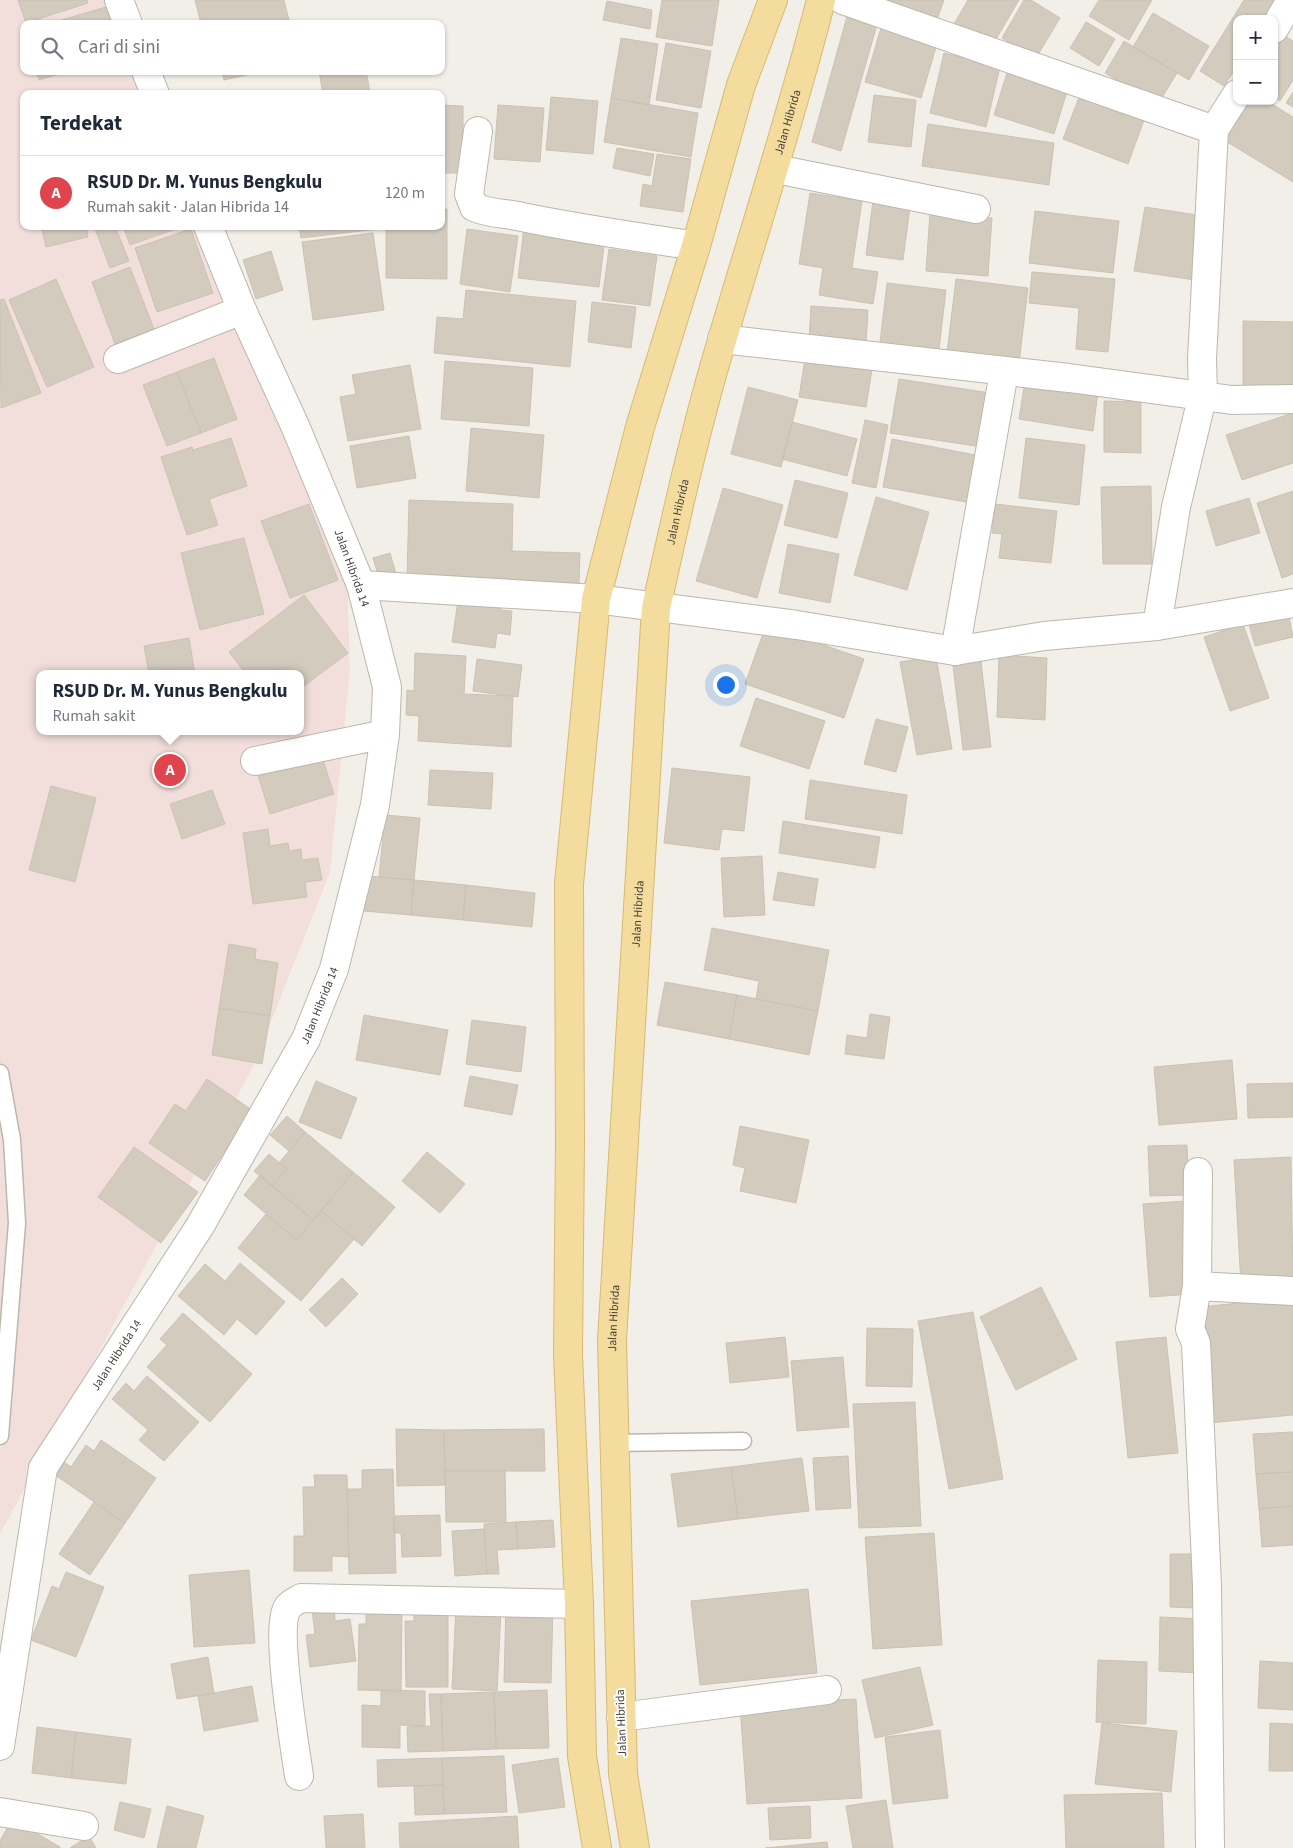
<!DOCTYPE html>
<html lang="id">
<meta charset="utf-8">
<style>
:root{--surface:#fff;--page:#f6f6f7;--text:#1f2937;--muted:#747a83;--line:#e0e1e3;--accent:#e5472c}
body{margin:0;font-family:"Source Sans 3",sans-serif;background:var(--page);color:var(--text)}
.controls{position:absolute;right:15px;top:15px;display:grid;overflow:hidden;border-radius:10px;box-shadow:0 1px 4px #0004}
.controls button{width:45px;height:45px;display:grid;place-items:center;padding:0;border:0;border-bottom:1px solid var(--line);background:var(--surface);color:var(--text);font:25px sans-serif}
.you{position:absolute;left:725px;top:684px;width:18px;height:18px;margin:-12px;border:4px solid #fff;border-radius:50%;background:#1a73e8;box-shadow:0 0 0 8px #1a73e833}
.badge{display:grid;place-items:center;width:32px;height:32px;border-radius:50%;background:var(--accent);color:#fff;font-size:16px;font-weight:700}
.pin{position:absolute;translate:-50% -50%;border:2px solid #fff;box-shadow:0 1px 5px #0006}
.popup{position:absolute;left:36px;top:670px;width:268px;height:65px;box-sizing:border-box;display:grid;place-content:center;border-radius:10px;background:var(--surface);filter:drop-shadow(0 1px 4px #0005);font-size:16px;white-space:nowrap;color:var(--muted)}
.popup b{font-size:19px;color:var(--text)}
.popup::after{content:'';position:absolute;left:50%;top:100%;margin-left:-10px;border:10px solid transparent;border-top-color:var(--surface)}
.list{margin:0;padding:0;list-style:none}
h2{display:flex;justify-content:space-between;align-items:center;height:65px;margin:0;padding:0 20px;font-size:21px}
h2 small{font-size:16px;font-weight:400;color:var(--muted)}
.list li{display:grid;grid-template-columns:32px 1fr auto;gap:15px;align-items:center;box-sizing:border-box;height:75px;padding:0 20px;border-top:1px solid var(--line)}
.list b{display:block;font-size:19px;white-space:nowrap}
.list p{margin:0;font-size:16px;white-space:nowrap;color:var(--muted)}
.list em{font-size:16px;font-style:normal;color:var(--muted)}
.icon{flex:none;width:28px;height:28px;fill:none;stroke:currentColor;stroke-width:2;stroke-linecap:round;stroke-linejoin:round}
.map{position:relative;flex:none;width:1293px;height:1848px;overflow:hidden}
.search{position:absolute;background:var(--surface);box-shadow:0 1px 4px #0004;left:20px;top:20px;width:425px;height:55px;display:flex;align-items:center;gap:12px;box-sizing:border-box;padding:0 18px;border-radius:10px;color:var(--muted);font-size:19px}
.panel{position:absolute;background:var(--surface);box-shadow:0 1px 4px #0004;left:20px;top:90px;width:425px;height:140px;border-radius:10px}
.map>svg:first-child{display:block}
.medical{fill:#f2dfdc;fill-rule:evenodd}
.building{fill:#d3cbbe;stroke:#cdc2b2}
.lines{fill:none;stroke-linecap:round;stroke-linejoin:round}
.service-casing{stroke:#bdb7ab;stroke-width:19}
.minor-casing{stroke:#bdb7ab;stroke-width:30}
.primary-casing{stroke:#d8b970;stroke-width:30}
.service{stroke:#fff;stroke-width:16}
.minor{stroke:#fff;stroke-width:28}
.primary{stroke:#f4dc9f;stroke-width:28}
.labels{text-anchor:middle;stroke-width:4;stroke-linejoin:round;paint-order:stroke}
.street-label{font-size:12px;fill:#453f37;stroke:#fff}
</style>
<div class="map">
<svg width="1293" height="1848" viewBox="0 0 1293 1848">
<rect width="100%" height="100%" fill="#f2efe8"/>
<path class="medical" d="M 0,0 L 108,0 L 118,24 L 24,24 L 24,71 L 138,71 L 147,94 L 24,94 L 24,226 L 202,226 L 347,572 L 350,669 L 330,872 L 254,1065 L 0,1534 ZM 40,674 L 300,674 L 300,731 L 40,731 Z"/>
<path class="building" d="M 18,0 L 87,0 L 88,3 L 26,23 Z
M 195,0 L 284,0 L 290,24 L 201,24 Z
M 662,0 L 719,0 L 712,46 L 656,37 Z
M 886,0 L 944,0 L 935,25 L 884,8 Z
M 968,0 L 1019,0 L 992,46 L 954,24 Z
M 1024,0 L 1031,0 L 1060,18 L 1036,58 L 1002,38 Z
M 1099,0 L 1152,0 L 1129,40 L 1089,16 Z
M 1244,0 L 1277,0 L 1266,19 L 1237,19 L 1237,66 L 1224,86 L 1200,71 Z
M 607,1 L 652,10 L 650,29 L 603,20 Z
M 106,7 L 111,24 L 48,24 Z
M 848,13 L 878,21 L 841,151 L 812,142 Z
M 1153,13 L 1209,46 L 1189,80 L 1133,47 Z
M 883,21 L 939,37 L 921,98 L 865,82 Z
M 1086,22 L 1115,39 L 1099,66 L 1070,48 Z
M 1278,32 L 1293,41 L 1293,80 L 1280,101 L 1274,97 L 1274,39 Z
M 621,38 L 658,44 L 649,105 L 611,98 Z
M 1124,41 L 1177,73 L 1158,104 L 1105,73 Z
M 666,43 L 711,51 L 701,108 L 656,100 Z
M 944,53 L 1000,67 L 986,127 L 930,113 Z
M 1009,66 L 1069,85 L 1054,134 L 994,115 Z
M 36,71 L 69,71 L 39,80 Z
M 222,71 L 265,71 L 224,80 Z
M 319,71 L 366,71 L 370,92 L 323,94 Z
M 1293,92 L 1293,107 L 1286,103 Z
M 874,95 L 916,100 L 911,147 L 868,142 Z
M 1080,95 L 1144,120 L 1128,164 L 1063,139 Z
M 551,97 L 598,101 L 593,154 L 546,150 Z
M 611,98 L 698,113 L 691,157 L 604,142 Z
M 1241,101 L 1267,101 L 1293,117 L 1293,182 L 1219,137 Z
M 441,105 L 463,106 L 463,173 L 441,173 Z
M 498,105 L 544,108 L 540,162 L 494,159 Z
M 928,124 L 1054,143 L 1049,185 L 922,166 Z
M 617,148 L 654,154 L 650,176 L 613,168 Z
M 657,154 L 691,159 L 683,212 L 640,206 L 643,184 L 652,186 Z
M 810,193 L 862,201 L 852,268 L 878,272 L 873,304 L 819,295 L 823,268 L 799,264 Z
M 873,201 L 910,207 L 903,260 L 866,255 Z
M 1145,207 L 1204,216 L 1195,280 L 1134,271 Z
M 441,209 L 447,209 L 447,279 L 386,278 L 386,226 L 441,226 Z
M 1035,211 L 1119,221 L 1113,273 L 1029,263 Z
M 930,213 L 992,218 L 988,276 L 926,271 Z
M 41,226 L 86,226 L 88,237 L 46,247 Z
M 94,226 L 115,226 L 129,261 L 110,268 Z
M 123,226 L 184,226 L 130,245 Z
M 299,226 L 378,226 L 378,229 L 301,238 Z
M 524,227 L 605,237 L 599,287 L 518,278 Z
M 191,229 L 213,293 L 157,312 L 135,248 Z
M 467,229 L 518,236 L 510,292 L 460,284 Z
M 373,233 L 384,310 L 313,320 L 302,242 Z
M 609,249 L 657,256 L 650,306 L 602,300 Z
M 271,251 L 283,290 L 256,299 L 243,260 Z
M 130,267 L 154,329 L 115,344 L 92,282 Z
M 1032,272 L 1115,279 L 1108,352 L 1076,349 L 1079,308 L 1029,303 Z
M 56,279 L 94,367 L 47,387 L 9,300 Z
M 956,279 L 1028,288 L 1019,363 L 947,353 Z
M 887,283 L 946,290 L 938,358 L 879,351 Z
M 466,290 L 576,301 L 570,367 L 434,353 L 437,317 L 463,319 Z
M 4,299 L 41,393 L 1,408 L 0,300 Z
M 592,302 L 636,307 L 631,348 L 588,342 Z
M 811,306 L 868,310 L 866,345 L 809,341 Z
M 1243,321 L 1293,322 L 1293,393 L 1243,392 Z
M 214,358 L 237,419 L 201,433 L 177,372 Z
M 805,359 L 872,369 L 866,407 L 799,397 Z
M 445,361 L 533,368 L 529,426 L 441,419 Z
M 410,365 L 421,429 L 348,441 L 340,397 L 356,394 L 352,375 Z
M 177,372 L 201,433 L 167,446 L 143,385 Z
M 899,379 L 990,393 L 982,447 L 890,433 Z
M 1025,381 L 1098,392 L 1093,431 L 1019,419 Z
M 748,387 L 798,400 L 781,467 L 731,454 Z
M 1104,401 L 1141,402 L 1141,453 L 1104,452 Z
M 1293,413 L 1293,463 L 1242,480 L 1226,435 Z
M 865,420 L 888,425 L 876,488 L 852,483 Z
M 792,422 L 857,439 L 847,476 L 782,459 Z
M 471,428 L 544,435 L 539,498 L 466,491 Z
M 409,436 L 416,478 L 357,488 L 350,446 Z
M 231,438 L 247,486 L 209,499 L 218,525 L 187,535 L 161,457 L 192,447 L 193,450 Z
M 1026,438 L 1085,445 L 1079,505 L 1019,498 Z
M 892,439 L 986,457 L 977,504 L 883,487 Z
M 795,480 L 848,493 L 837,538 L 784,525 Z
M 1151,486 L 1152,564 L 1103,564 L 1101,487 Z
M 723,488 L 783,505 L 757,598 L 696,581 Z
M 1293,491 L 1293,574 L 1282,578 L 1257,503 Z
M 876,497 L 929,512 L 907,590 L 854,575 Z
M 1249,498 L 1260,533 L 1216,546 L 1206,511 Z
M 409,500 L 513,504 L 512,551 L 580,553 L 579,583 L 407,577 Z
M 309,504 L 338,580 L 290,598 L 261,521 Z
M 995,504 L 1057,511 L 1051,563 L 999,558 L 1002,534 L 992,533 Z
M 244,538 L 264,614 L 200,630 L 181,553 Z
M 788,544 L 839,554 L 830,603 L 779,593 Z
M 390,553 L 396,574 L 379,578 L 373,558 Z
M 459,593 L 502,599 L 500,610 L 512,611 L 510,635 L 497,633 L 495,648 L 452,642 Z
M 304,595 L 348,653 L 300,689 L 300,674 L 246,674 L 229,652 Z
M 1287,607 L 1293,637 L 1255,646 L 1247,617 Z
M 1243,624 L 1269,698 L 1230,711 L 1204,637 Z
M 766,625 L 864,659 L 844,718 L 745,684 Z
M 189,638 L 195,674 L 149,674 L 144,646 Z
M 415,653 L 466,656 L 464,694 L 513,696 L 511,747 L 418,741 L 419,716 L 406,715 L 407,690 L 414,691 Z
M 980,653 L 991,747 L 963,750 L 952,657 Z
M 999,655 L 1047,658 L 1045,720 L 997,717 Z
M 936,656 L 952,749 L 917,755 L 900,662 Z
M 477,659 L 522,665 L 518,697 L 473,691 Z
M 756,698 L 825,721 L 809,769 L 740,746 Z
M 876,719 L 908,727 L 896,772 L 864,764 Z
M 320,751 L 334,794 L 270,814 L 257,772 Z
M 672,768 L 750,777 L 744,831 L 722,829 L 719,850 L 664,843 Z
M 430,770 L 493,773 L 491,809 L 428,805 Z
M 810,780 L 907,795 L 902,834 L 805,819 Z
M 51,786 L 96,798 L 75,882 L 29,870 Z
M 212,790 L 225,824 L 182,839 L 170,804 Z
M 385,815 L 420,818 L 414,880 L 379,877 Z
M 783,821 L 880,837 L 875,868 L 779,853 Z
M 268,829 L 270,846 L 288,843 L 289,851 L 301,849 L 302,860 L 318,858 L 322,880 L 305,882 L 307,897 L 253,904 L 243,833 Z
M 762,856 L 765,915 L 724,917 L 721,858 Z
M 778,872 L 818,879 L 814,906 L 773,900 Z
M 367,876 L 414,880 L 411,915 L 363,911 Z
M 414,880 L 466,885 L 463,920 L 411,915 Z
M 466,885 L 535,893 L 532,927 L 463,920 Z
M 712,928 L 829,950 L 818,1011 L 756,999 L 759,981 L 704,970 Z
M 229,944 L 256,949 L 255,959 L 278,963 L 270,1016 L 219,1008 Z
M 665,982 L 737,995 L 729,1039 L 657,1025 Z
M 737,995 L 818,1011 L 809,1055 L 729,1039 Z
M 219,1008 L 270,1016 L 262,1064 L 212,1055 Z
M 870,1014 L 890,1017 L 884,1059 L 845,1054 L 847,1035 L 867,1038 Z
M 364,1015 L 448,1030 L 440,1075 L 356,1060 Z
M 472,1020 L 526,1027 L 521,1072 L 466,1064 Z
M 1232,1060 L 1237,1119 L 1159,1125 L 1154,1067 Z
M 470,1076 L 518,1085 L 512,1115 L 464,1106 Z
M 207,1079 L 252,1110 L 205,1181 L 149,1143 L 175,1104 L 186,1111 Z
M 316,1081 L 357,1098 L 341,1139 L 299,1122 Z
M 1293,1083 L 1293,1117 L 1248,1118 L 1247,1084 Z
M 287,1116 L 305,1132 L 289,1151 L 270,1135 Z
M 740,1126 L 809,1140 L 796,1203 L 740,1191 L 745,1168 L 733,1165 Z
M 305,1132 L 353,1172 L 313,1220 L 272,1186 L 287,1169 L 279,1163 Z
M 1187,1145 L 1189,1195 L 1150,1196 L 1148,1146 Z
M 134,1147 L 198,1192 L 161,1243 L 98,1197 Z
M 427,1152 L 465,1184 L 440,1213 L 402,1181 Z
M 269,1154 L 287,1169 L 272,1186 L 254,1171 Z
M 1291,1157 L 1293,1283 L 1241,1285 L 1234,1160 Z
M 353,1172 L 395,1207 L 362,1246 L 321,1211 Z
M 260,1175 L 313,1220 L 297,1240 L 244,1195 Z
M 1186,1201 L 1192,1294 L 1150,1297 L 1143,1204 Z
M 321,1211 L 354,1239 L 301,1301 L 238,1248 L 266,1214 L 297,1240 Z
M 240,1263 L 285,1302 L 256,1335 L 237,1319 L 224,1335 L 178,1296 L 205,1264 L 225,1281 Z
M 342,1278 L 358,1294 L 326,1327 L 309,1310 Z
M 1041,1287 L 1077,1359 L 1016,1390 L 980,1317 Z
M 1293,1298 L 1293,1415 L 1209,1423 L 1198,1307 Z
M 973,1312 L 1003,1479 L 949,1489 L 918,1321 Z
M 183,1313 L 252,1374 L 210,1422 L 147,1367 L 167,1345 L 160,1339 Z
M 867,1328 L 913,1329 L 912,1387 L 866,1386 Z
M 785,1337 L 789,1377 L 730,1383 L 726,1343 Z
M 1166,1337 L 1178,1453 L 1128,1458 L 1116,1342 Z
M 843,1357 L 849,1427 L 797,1431 L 791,1361 Z
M 147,1376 L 199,1422 L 164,1461 L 139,1440 L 148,1430 L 112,1399 L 126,1383 L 134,1391 Z
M 915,1402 L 921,1526 L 859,1528 L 853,1404 Z
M 396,1429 L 444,1430 L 445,1485 L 397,1486 Z
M 544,1429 L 545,1471 L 445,1471 L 444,1430 Z
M 1293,1432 L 1293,1472 L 1256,1474 L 1253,1434 Z
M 101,1440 L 156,1478 L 125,1523 L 55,1475 L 64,1462 L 71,1467 L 86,1445 L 94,1451 Z
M 848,1456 L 851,1508 L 816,1510 L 813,1458 Z
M 802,1458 L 809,1511 L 738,1519 L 731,1467 Z
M 731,1467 L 738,1519 L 678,1527 L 671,1474 Z
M 393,1469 L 396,1573 L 349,1574 L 347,1489 L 362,1489 L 362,1470 Z
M 445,1471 L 505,1471 L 506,1522 L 446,1522 Z
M 1293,1472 L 1293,1506 L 1259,1509 L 1256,1474 Z
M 314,1475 L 347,1475 L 349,1557 L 332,1556 L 332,1571 L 294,1571 L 294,1536 L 304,1536 L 303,1487 L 315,1487 Z
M 94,1502 L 125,1523 L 90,1575 L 59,1554 Z
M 1293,1506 L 1293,1545 L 1262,1547 L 1259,1509 Z
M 440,1515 L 441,1556 L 402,1557 L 401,1533 L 394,1533 L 394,1516 Z
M 553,1520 L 555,1547 L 518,1549 L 516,1522 Z
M 516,1522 L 518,1549 L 497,1550 L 499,1574 L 487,1574 L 484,1524 Z
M 484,1529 L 487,1574 L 455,1576 L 452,1531 Z
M 934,1533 L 942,1645 L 873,1649 L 865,1537 Z
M 1170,1554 L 1195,1554 L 1195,1608 L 1170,1607 Z
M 249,1570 L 255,1643 L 194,1647 L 189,1575 Z
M 66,1572 L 104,1587 L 76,1657 L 31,1640 L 52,1586 L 59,1589 Z
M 808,1589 L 817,1673 L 700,1685 L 691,1601 Z
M 448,1602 L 448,1687 L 406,1687 L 405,1621 L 414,1621 L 414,1613 Z
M 387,1604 L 402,1605 L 401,1691 L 358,1690 L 359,1624 L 366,1624 L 366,1614 L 386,1614 Z
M 506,1604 L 553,1606 L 551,1683 L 504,1682 Z
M 334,1607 L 335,1621 L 350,1619 L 356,1661 L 310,1667 L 306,1635 L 315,1634 L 312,1610 Z
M 456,1608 L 501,1610 L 497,1691 L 452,1689 Z
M 1160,1617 L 1202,1619 L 1201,1673 L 1159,1671 Z
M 208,1657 L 214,1693 L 177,1699 L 171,1664 Z
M 1098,1660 L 1147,1662 L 1146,1724 L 1096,1722 Z
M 1260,1661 L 1293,1663 L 1293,1710 L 1258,1708 Z
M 920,1667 L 933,1725 L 875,1738 L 862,1680 Z
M 252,1686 L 258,1721 L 204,1731 L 198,1696 Z
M 381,1690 L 425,1691 L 425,1726 L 400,1725 L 400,1748 L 362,1747 L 362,1705 L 381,1706 Z
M 547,1690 L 549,1748 L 496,1749 L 494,1692 Z
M 494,1692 L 496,1749 L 443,1751 L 441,1694 Z
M 429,1694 L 441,1694 L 443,1751 L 408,1752 L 407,1727 L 431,1726 Z
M 856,1699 L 862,1798 L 747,1804 L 740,1705 Z
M 1102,1723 L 1177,1731 L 1171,1792 L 1095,1784 Z
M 1270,1723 L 1293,1724 L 1293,1771 L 1269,1771 Z
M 37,1727 L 76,1732 L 71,1778 L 32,1773 Z
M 940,1730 L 948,1798 L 893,1804 L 885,1737 Z
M 76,1732 L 131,1739 L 126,1784 L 71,1778 Z
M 504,1756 L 507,1812 L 444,1814 L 442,1758 Z
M 442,1758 L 443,1785 L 378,1787 L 377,1760 Z
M 558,1758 L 565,1807 L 519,1813 L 512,1765 Z
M 443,1785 L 444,1814 L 415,1815 L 414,1786 Z
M 1162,1793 L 1164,1848 L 1066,1848 L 1064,1795 Z
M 886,1800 L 893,1848 L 853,1848 L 846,1806 Z
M 120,1802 L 151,1809 L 144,1838 L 114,1830 Z
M 167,1806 L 204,1816 L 196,1848 L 157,1848 Z
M 810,1806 L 811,1838 L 770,1840 L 768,1808 Z
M 363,1814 L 365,1848 L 326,1848 L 324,1816 Z
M 517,1816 L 519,1848 L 400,1848 L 399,1823 Z
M 12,1819 L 60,1847 L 60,1848 L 0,1848 L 0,1841 Z
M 89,1836 L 96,1848 L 70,1848 Z
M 827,1842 L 828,1848 L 765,1848 Z"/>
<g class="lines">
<g class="service-casing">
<path id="service" d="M 0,1073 L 12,1140 L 17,1223 L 0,1436
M 614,1443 L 743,1441"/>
</g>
<g class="minor-casing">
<g id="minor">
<path d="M 119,0 L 128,24"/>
<path d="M 843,0 L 1214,130 L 1202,359 L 1203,394 L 1176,507 L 1157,626"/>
<path d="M 1274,29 L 1291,0"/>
<path d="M 146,71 L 155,94"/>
<path d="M 1214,130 L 1237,94"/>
<path d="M 478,131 L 469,194 L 474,207 C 489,214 506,213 522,217 C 580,229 638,237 696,246"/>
<path d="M 776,169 L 976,209"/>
<path d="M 722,339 L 1069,378 L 1232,400 L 1293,399"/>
<path d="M 118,359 L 242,310"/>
<path d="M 361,585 L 596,599 L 797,625 L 955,651 L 1044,636 L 1157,626 L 1293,603"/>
<path d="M 955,651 L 1004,372"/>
<path d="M 255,761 L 385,734"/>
<path d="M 1197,1286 L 1198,1172"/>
<path d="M 621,1717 L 827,1690"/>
<path id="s1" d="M 0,1746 L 43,1468 L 200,1226 L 306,1039 L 334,969 L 375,805 L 385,734 L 387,687 L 361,585 L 296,428 L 242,310 L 208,226"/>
<path d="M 299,1776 C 295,1747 274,1627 288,1607 C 291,1603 298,1600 301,1598 L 579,1604"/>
<path d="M 0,1812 L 84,1826"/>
<path d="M 1210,1848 L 1207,1585 L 1196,1343 L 1190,1329 L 1197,1286 L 1293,1291"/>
</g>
</g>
<g class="primary-casing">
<g id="primary">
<path d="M 597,1848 L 582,1756 L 579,1604 L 568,1355 L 570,1142 L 569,884 L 596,599 L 640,427 L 696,246 L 741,85 L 773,0"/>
<path id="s2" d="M 635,1848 L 623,1774 L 612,1340 L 656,608 C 676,517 696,426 723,337 C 756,225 792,114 821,0"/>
</g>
</g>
<use href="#service" class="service"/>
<use href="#minor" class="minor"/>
<use href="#primary" class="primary"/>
</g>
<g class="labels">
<g class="street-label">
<text dy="4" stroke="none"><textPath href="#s2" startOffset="1746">Jalan Hibrida</textPath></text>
<text dy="4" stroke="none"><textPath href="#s2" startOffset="1341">Jalan Hibrida</textPath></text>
<text transform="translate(352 568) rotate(70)" y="4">Jalan Hibrida 14</text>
<text dy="4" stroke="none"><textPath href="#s2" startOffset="936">Jalan Hibrida</textPath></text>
<text dy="4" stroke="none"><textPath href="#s1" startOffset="821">Jalan Hibrida 14</textPath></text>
<text dy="4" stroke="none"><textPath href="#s2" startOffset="531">Jalan Hibrida</textPath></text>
<text dy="4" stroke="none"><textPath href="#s1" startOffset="416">Jalan Hibrida 14</textPath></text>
<text transform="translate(621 1723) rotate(-92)" y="4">Jalan Hibrida</text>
</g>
</g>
</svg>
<div class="controls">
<button>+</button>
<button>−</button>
</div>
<div class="you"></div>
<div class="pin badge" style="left:170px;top:770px;background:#e0444e">A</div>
<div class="popup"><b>RSUD Dr. M. Yunus Bengkulu</b>Rumah sakit</div>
<div class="search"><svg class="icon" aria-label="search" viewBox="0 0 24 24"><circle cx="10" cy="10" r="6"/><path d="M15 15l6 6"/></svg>Cari di sini</div>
<section class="panel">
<h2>Terdekat<small></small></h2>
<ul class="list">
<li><span class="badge" style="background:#e0444e">A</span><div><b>RSUD Dr. M. Yunus Bengkulu</b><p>Rumah sakit · Jalan Hibrida 14</p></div><em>120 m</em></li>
</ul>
</section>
</div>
